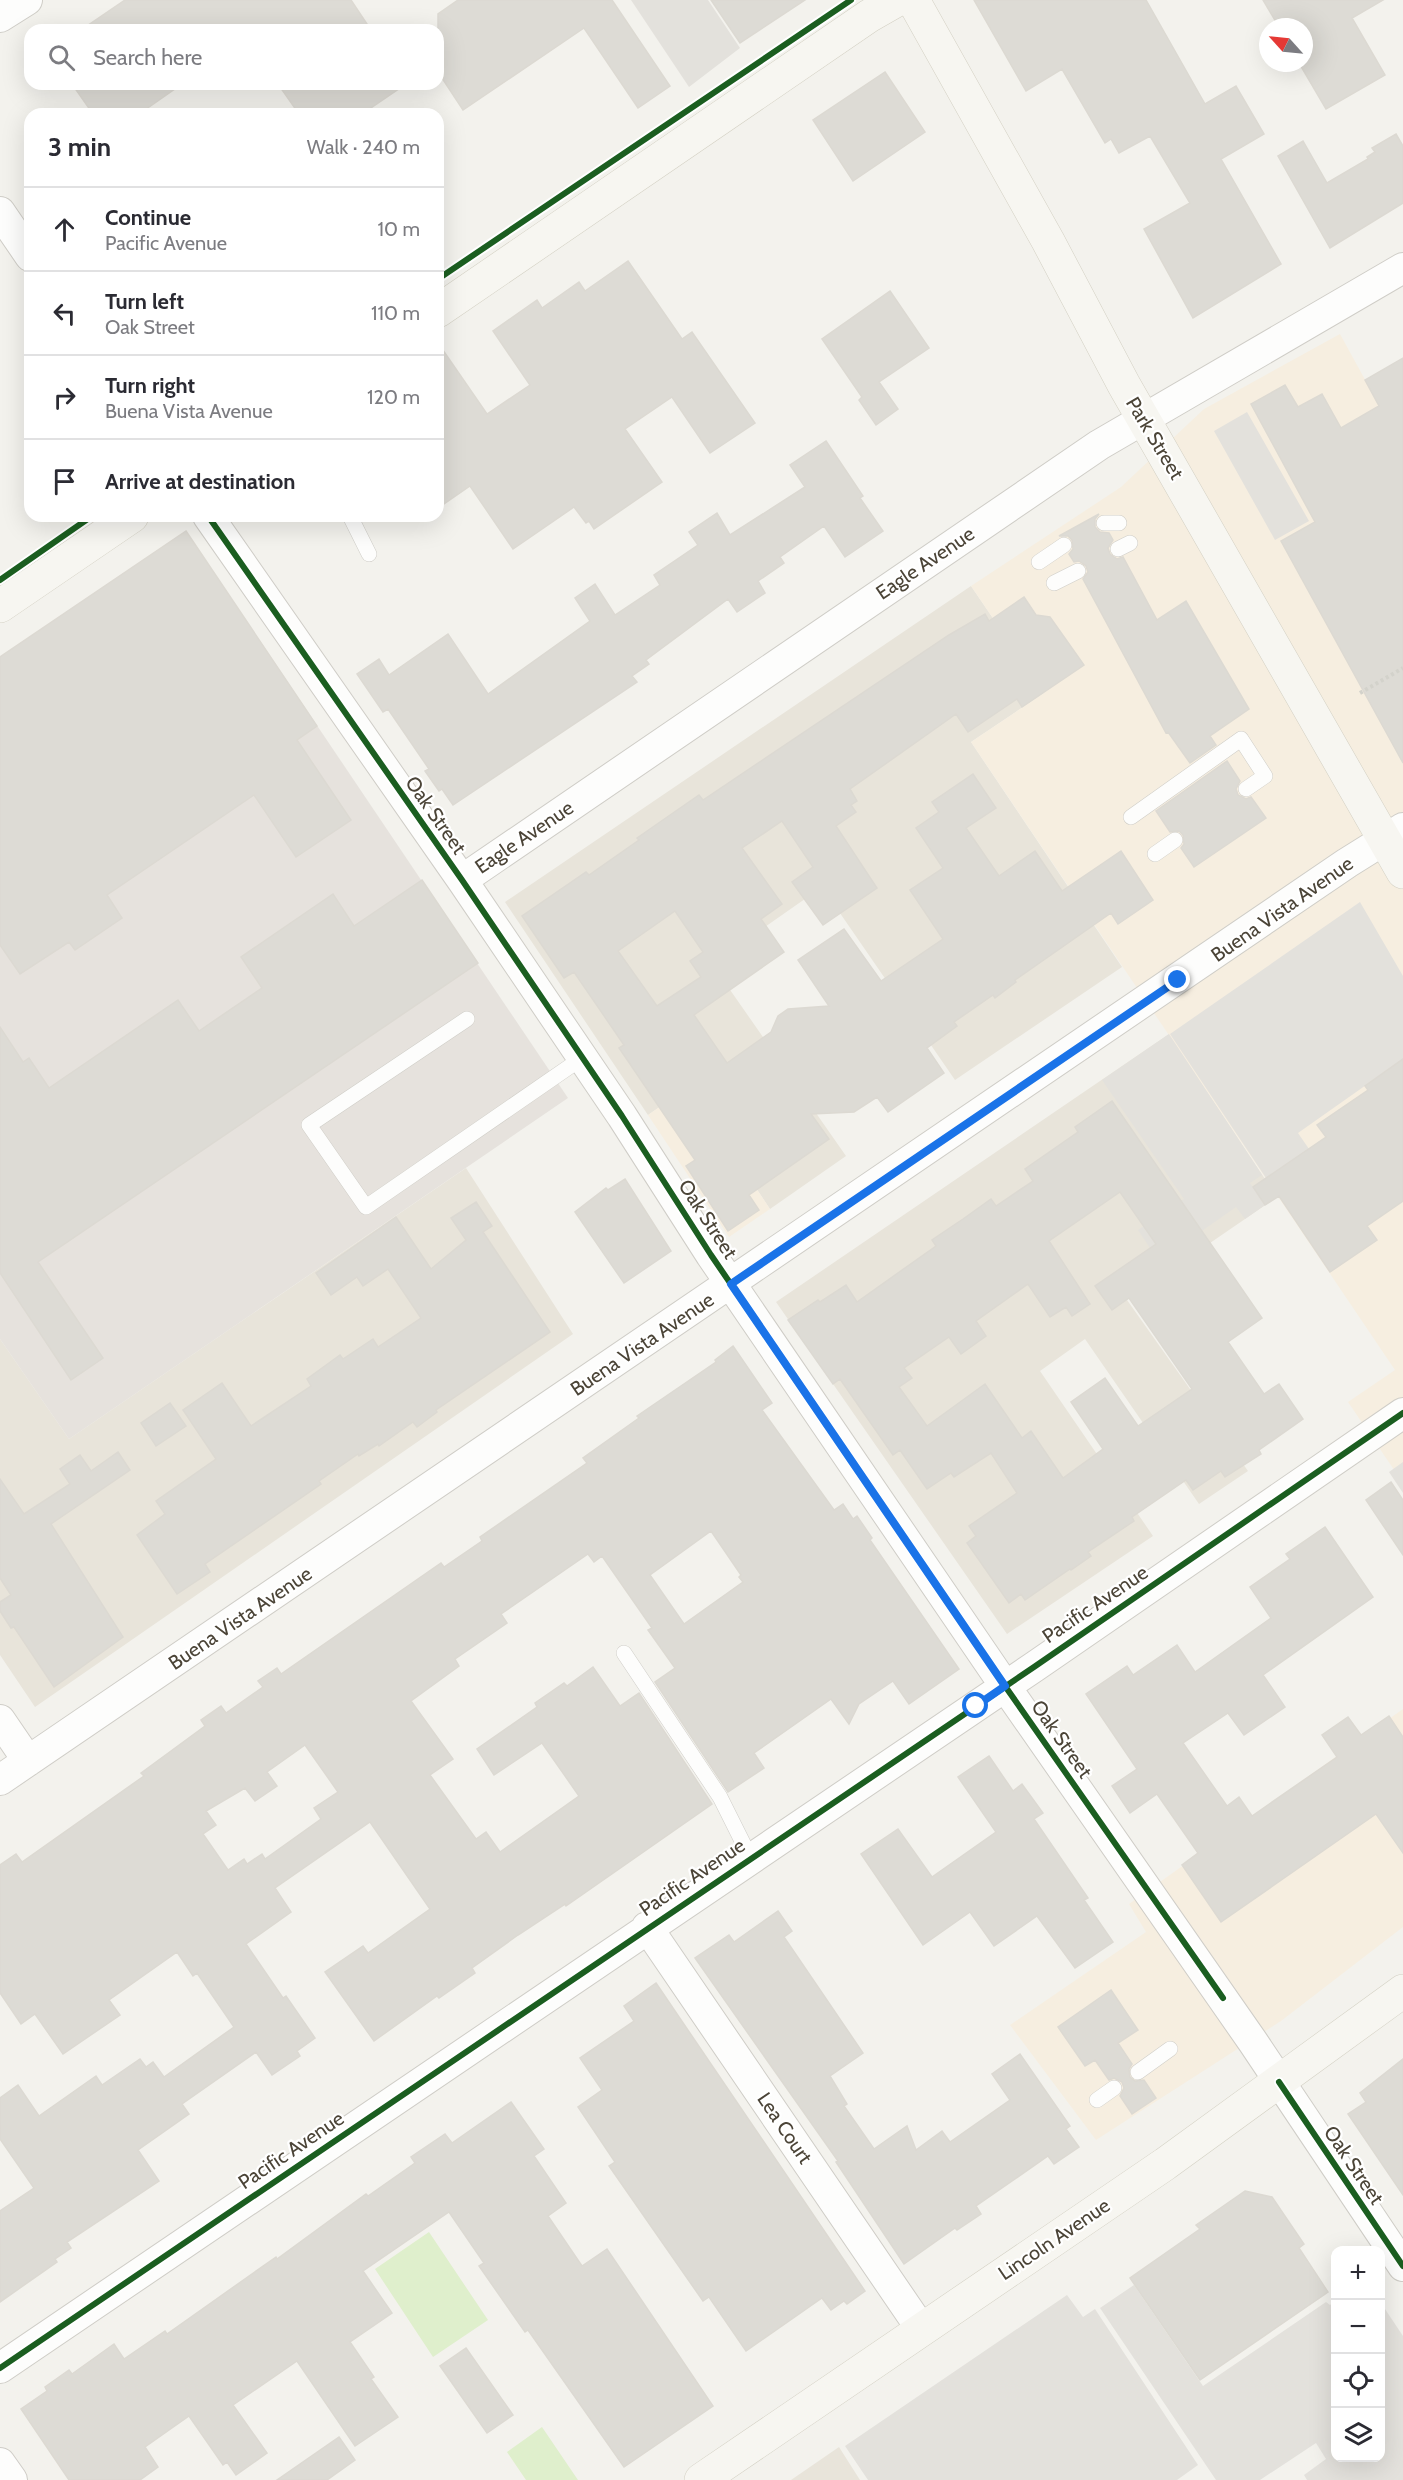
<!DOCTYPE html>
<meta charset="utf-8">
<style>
:root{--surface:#fff;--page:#f7f7f7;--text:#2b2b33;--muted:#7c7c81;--line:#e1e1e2}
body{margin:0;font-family:Cabin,sans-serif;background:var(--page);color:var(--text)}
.controls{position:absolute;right:18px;bottom:18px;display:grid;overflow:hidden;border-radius:12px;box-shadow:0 6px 24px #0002}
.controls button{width:54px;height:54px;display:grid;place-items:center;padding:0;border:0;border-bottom:2px solid var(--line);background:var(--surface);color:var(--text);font:30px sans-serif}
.compass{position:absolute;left:1259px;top:18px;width:54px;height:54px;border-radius:50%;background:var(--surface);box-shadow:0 6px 24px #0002;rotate:297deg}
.stop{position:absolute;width:18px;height:18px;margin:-14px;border:4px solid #1a73e8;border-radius:50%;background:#fff}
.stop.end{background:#1a73e8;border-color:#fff;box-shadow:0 2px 6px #0008}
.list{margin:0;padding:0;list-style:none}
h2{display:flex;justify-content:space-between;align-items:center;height:78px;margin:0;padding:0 24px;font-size:26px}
h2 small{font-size:20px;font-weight:400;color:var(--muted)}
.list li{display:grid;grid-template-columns:39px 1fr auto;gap:18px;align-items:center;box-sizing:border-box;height:84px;padding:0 24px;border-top:2px solid var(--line)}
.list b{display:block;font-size:22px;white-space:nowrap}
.list p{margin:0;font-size:20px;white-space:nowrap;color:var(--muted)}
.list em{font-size:20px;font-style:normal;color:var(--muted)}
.icon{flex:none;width:33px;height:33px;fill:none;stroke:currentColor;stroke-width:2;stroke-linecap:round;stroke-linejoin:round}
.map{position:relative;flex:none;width:1403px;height:2480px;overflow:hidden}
.search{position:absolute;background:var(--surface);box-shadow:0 6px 24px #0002;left:24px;top:24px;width:420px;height:66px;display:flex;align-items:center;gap:15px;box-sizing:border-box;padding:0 21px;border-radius:18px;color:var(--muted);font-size:22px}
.panel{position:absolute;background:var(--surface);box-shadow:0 6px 24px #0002;left:24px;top:108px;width:420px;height:414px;border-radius:18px}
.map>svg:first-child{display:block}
.residential{fill:#e8e4da}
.commercial{fill:#f6eee0}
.industrial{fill:#e6e2dd}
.green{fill:#dfefcc}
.parking{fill:#e3e1dc}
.building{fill:#dddbd5;stroke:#dcd9d2;stroke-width:1.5;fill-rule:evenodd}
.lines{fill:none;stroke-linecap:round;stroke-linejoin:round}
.lane-casing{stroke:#cfcdc7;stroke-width:16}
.street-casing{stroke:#cfcdc7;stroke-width:32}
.secondary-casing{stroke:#d3d0c3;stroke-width:34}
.path{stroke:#d3d2cb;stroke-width:4;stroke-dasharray:3 3;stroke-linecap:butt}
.lane{stroke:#fdfdfc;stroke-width:15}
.street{stroke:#fdfdfc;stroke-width:30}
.secondary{stroke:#f7f6f1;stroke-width:33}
.cycleway-casing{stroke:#fff;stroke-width:10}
.cycleway{stroke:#1b5e20;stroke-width:6}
.route{stroke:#1a73e8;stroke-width:8}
.labels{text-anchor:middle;stroke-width:4.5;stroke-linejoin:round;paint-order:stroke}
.street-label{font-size:20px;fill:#4b4437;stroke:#fff}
</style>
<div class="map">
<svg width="1403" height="2480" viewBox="0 0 1403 2480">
<rect width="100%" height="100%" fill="#f3f2ed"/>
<path class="residential" d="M 971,586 L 1044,693 L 971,742 L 1122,967 L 955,1080 L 822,887 L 712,964 L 846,1156 L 770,1209 L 689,1087 L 648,1115 L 505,902 Z
M 1169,1034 L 1277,1197 L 1127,1300 L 1248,1471 L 1199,1504 L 1085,1339 L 1040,1371 L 1153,1536 L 1007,1634 L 776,1302 Z
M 466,1168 L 573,1334 L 35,1707 L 0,1655 L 0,1339 L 69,1439 Z
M 839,2447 L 860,2480 L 791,2480 Z"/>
<path class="commercial" d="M 1340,334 L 1403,449 L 1403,1483 L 1348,1402 L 1395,1370 L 971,742 L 1044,693 L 971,586 L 1121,487 L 1204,409 Z
M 688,1087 L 770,1209 L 729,1237 L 648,1115 Z
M 1403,1709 L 1403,1927 L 1281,2021 L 1096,2140 L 1010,2025 L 1146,1932 L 1129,1904 Z"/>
<path class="industrial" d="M 186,531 L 568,1098 L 69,1439 L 0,1339 L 0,657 Z"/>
<path class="green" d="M 429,2232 L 488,2320 L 433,2357 L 375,2269 Z
M 542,2427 L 578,2480 L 526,2480 L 507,2452 Z"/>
<path class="parking" d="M 631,0 L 708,0 L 740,48 L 689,87 Z
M 1247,412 L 1309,521 L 1275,540 L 1214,431 Z
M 1360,902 L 1403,976 L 1403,1059 L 1298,1133 L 1309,1149 L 1266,1178 L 1170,1034 Z
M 1169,1034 L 1262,1175 L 1250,1183 L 1265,1205 L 1245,1219 L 1236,1207 L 1189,1240 L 1152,1251 L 1138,1230 L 1184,1199 L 1102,1080 Z
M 1403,1462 L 1403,1493 L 1389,1472 Z
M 1134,2285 L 1203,2386 L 1326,2302 L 1330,2305 L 1335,2301 L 1336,2458 L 1380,2458 L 1381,2303 L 1403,2336 L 1403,2480 L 1307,2480 L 1304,2475 L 1326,2459 L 1316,2443 L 1260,2480 L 1216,2480 L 1100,2308 Z
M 1067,2295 L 1083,2317 L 1095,2309 L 1198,2465 L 1177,2480 L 868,2480 L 845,2446 Z"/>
<path class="building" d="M 125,0 L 351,0 L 371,30 L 81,30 Z
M 458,0 L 612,0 L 670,86 L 638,108 L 584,28 L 463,110 L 438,72 L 438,14 Z
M 711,0 L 805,0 L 740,43 Z
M 974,0 L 1146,0 L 1205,104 L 1236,86 L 1264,134 L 1221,159 L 1281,264 L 1193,318 L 1144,229 L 1190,203 L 1150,136 L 1119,153 L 1111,139 L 1105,143 L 1062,69 L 1026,91 Z
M 1263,0 L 1383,0 L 1352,18 L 1385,75 L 1326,109 L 1299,63 L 1304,63 L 1304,27 L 1279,27 Z
M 885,72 L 925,132 L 853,181 L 813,120 Z
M 72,84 L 182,84 L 139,114 L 93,114 Z
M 278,84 L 406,84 L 362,114 L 299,114 Z
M 1396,134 L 1403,146 L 1403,203 L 1330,248 L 1278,156 L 1303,141 L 1327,183 L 1368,159 L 1367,157 L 1375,152 L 1372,148 Z
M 628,261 L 682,339 L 692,332 L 755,423 L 710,453 L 672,397 L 625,429 L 662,482 L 594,529 L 589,521 L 586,523 L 574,507 L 513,549 L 470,486 L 438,508 L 438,343 L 487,414 L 530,385 L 493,331 L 537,300 L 542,308 L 579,282 L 585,291 Z
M 890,291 L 929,348 L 879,382 L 898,409 L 876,425 L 859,400 L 862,397 L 822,339 Z
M 1403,358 L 1403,763 L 1281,541 L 1315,522 L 1251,404 L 1285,385 L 1298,407 L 1322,394 L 1341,428 L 1379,406 L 1365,380 Z
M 826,441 L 863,496 L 860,498 L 883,531 L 845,557 L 824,526 L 780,557 L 784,563 L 758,581 L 765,593 L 737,612 L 728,599 L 646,660 L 649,664 L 632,676 L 637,682 L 453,805 L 442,789 L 439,791 L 425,771 L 429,769 L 388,709 L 383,712 L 357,674 L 379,659 L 389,675 L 448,634 L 488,694 L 590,621 L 575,598 L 595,584 L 615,615 L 660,585 L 654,575 L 698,545 L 689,532 L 717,513 L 730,535 L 805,487 L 790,465 Z
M 1099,514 L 1095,519 L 1095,527 L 1100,532 L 1109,533 L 1113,540 L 1108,548 L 1110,554 L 1117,559 L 1123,557 L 1157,620 L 1186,601 L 1249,709 L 1210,736 L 1216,745 L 1190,763 L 1168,732 L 1166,733 L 1083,579 L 1088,572 L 1086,566 L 1079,561 L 1074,562 L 1069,554 L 1073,549 L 1072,540 L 1068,536 L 1059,536 Z
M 186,531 L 317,726 L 297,740 L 351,820 L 296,857 L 254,795 L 107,895 L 122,918 L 75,950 L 69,942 L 20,974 L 0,945 L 0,657 Z
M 1024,597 L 1036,615 L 1050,617 L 1084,665 L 1022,707 L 1017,699 L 968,732 L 956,714 L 850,789 L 857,801 L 851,805 L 856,812 L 836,826 L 877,888 L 823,925 L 792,882 L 813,867 L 782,821 L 742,848 L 782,904 L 761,919 L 784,952 L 694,1015 L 727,1063 L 771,1032 L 778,1016 L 788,1009 L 829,1006 L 798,960 L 844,929 L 881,981 L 943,939 L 910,890 L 943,868 L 916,828 L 939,812 L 932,802 L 973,774 L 996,808 L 966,828 L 999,876 L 1035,851 L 1062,891 L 1121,851 L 1153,900 L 1118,924 L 1111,913 L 1015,980 L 1016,982 L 995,998 L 993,995 L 954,1022 L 957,1026 L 927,1048 L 944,1073 L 888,1112 L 877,1097 L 854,1112 L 811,1114 L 829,1139 L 749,1195 L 759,1210 L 728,1231 L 686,1166 L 695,1160 L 628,1061 L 619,1048 L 624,1045 L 574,972 L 564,978 L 522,916 L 586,872 L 589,875 L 639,840 L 637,838 L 699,795 L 703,800 L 949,635 L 985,614 L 989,621 ZM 675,911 L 703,952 L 690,961 L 701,977 L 657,1006 L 618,951 Z
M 1227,761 L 1240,781 L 1236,789 L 1238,795 L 1246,799 L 1251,797 L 1266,818 L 1194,867 L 1181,848 L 1184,844 L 1183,835 L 1179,831 L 1170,832 L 1156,811 Z
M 422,880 L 478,963 L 38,1262 L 103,1358 L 71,1380 L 0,1273 L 0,1027 L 23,1062 L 29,1058 L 49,1088 L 178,1000 L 199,1031 L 262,988 L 241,957 L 333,894 L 354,926 Z
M 1403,1059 L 1403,1201 L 1367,1226 L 1377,1240 L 1330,1272 L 1279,1196 L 1265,1205 L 1253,1187 L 1326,1137 L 1317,1125 L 1368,1090 L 1365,1086 Z
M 1112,1101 L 1262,1318 L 1228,1342 L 1264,1394 L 1279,1384 L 1303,1419 L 1259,1450 L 1261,1454 L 1225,1477 L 1221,1471 L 1193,1490 L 1186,1480 L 1132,1517 L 1134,1521 L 1088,1552 L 1091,1556 L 1071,1570 L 1070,1569 L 1025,1600 L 1021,1594 L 1009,1603 L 967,1543 L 976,1536 L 969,1526 L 1017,1493 L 991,1453 L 954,1477 L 951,1473 L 927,1489 L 900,1450 L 893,1455 L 840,1379 L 833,1384 L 788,1320 L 818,1300 L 820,1302 L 846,1285 L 857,1302 L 936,1246 L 932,1240 L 963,1219 L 991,1199 L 996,1206 L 1033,1181 L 1025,1169 L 1078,1132 L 1075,1127 ZM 1120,1192 L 1156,1244 L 1095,1286 L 1112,1310 L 1129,1298 L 1192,1389 L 1138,1426 L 1105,1378 L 1071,1402 L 1103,1449 L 1063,1478 L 1031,1431 L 1022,1438 L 985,1384 L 927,1426 L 899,1387 L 912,1378 L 904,1368 L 949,1337 L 961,1354 L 986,1336 L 976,1321 L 1028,1284 L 1050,1317 L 1066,1307 L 1072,1316 L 1090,1304 L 1049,1241 Z
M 625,1179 L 671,1251 L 624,1283 L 575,1212 L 606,1188 L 608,1190 Z
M 476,1202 L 492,1226 L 483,1232 L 550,1332 L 436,1410 L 437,1412 L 417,1427 L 413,1422 L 379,1446 L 378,1444 L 359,1456 L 358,1454 L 319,1481 L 321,1484 L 205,1564 L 210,1572 L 177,1594 L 137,1535 L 165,1514 L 156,1501 L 216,1459 L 183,1410 L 222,1383 L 251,1426 L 311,1386 L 307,1379 L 340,1355 L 343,1359 L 373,1339 L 378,1347 L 421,1318 L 388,1269 L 363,1286 L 357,1277 L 331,1295 L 316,1273 L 396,1217 L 431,1269 L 466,1240 L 451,1218 Z
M 733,1346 L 772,1403 L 762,1410 L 834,1510 L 843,1504 L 853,1519 L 857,1516 L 872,1538 L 870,1540 L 959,1669 L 909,1704 L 893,1681 L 859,1704 L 849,1724 L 831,1699 L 754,1753 L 764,1768 L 728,1792 L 655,1682 L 675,1668 L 648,1630 L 652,1628 L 602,1556 L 594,1562 L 588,1554 L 501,1614 L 507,1623 L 455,1659 L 459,1666 L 411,1701 L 453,1759 L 430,1775 L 476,1839 L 486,1832 L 500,1852 L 579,1796 L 542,1743 L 494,1775 L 477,1749 L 537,1707 L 535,1703 L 564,1683 L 567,1686 L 593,1667 L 620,1706 L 639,1693 L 712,1804 L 566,1906 L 565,1904 L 518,1935 L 472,1968 L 475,1973 L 439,1998 L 437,1996 L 374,2041 L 325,1972 L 363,1946 L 368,1953 L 430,1909 L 370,1822 L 275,1888 L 291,1912 L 246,1944 L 283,1998 L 286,1996 L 315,2038 L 297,2051 L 300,2056 L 272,2075 L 256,2052 L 182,2104 L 189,2114 L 138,2150 L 159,2181 L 67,2242 L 71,2248 L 55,2259 L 57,2262 L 0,2302 L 0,2211 L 34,2188 L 0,2139 L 0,2098 L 18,2085 L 39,2116 L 96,2076 L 102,2085 L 140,2059 L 146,2067 L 153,2062 L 164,2077 L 234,2027 L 197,1973 L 193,1976 L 177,1952 L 109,2000 L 120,2015 L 63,2054 L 35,2014 L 21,2024 L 0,1993 L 0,1865 L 16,1854 L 22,1862 L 144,1776 L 141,1773 L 205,1726 L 201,1720 L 221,1706 L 226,1713 L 263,1687 L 258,1681 L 277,1668 L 281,1674 L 441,1563 L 444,1567 L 482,1541 L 480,1537 L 587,1463 L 583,1458 L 639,1418 L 637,1416 L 656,1403 L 716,1362 L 715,1360 ZM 711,1531 L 741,1575 L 739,1577 L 743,1582 L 684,1624 L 650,1575 ZM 305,1745 L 338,1792 L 314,1808 L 321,1819 L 265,1859 L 262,1854 L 247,1864 L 244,1859 L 228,1870 L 203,1834 L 216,1825 L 206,1811 L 245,1788 L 255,1801 L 277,1786 L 267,1772 Z
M 170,1403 L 186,1426 L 156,1446 L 141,1423 Z
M 118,1452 L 130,1470 L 51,1524 L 123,1637 L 54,1687 L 14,1627 L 11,1628 L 0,1611 L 0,1602 L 11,1595 L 0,1578 L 0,1479 L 24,1514 L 70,1484 L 60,1469 L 80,1455 L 91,1471 Z
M 1391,1482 L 1403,1500 L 1403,1555 L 1366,1500 Z
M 1325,1527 L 1373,1597 L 1263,1675 L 1285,1707 L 1244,1735 L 1228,1713 L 1183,1743 L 1227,1806 L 1239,1797 L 1252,1816 L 1337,1757 L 1322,1735 L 1348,1717 L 1361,1735 L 1389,1716 L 1403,1737 L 1403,1853 L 1376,1814 L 1221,1922 L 1182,1865 L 1198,1853 L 1157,1794 L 1130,1813 L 1112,1786 L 1137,1769 L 1086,1694 L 1127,1666 L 1133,1675 L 1177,1645 L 1195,1672 L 1271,1618 L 1250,1587 L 1290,1559 L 1286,1554 Z
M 989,1756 L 1013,1791 L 1022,1784 L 1043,1813 L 1034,1819 L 1088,1898 L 1084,1900 L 1113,1942 L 1075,1968 L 1037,1916 L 994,1946 L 970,1912 L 923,1945 L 861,1854 L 898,1829 L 932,1877 L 996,1832 L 958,1777 Z
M 778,1911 L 792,1931 L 784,1937 L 863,2053 L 830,2076 L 847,2104 L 844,2106 L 874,2149 L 907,2126 L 916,2150 L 942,2131 L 950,2142 L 1010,2100 L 992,2074 L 1020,2054 L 1070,2126 L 1066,2129 L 1079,2147 L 1054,2164 L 1048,2156 L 976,2206 L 981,2214 L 957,2230 L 955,2228 L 904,2264 L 836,2162 L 838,2161 L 695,1958 L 729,1935 L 734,1942 Z
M 656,1983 L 865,2291 L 847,2304 L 844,2301 L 831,2310 L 822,2298 L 746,2351 L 709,2297 L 703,2301 L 609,2166 L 615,2162 L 578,2107 L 602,2090 L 580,2058 L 634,2021 L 624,2006 Z
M 1111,1990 L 1138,2030 L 1118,2043 L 1132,2064 L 1129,2069 L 1130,2077 L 1135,2081 L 1144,2080 L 1156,2098 L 1132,2114 L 1120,2096 L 1124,2088 L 1122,2082 L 1114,2078 L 1109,2080 L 1095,2060 L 1085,2066 L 1058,2027 Z
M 1403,2059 L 1403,2195 L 1348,2114 L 1366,2102 L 1360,2093 Z
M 511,2102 L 544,2149 L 534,2156 L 566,2203 L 548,2216 L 582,2266 L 607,2249 L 713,2406 L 624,2467 L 528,2330 L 525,2332 L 479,2266 L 484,2263 L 449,2212 L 363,2271 L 392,2313 L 350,2342 L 374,2377 L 371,2379 L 398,2417 L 355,2446 L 297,2361 L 233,2405 L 267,2453 L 236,2475 L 227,2462 L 223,2465 L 189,2416 L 145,2447 L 158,2467 L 140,2480 L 69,2480 L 21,2409 L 47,2391 L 45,2387 L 69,2370 L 72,2374 L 114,2344 L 124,2359 L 165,2331 L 167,2334 L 276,2257 L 277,2259 L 366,2194 L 368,2196 L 415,2163 L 411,2157 L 445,2134 L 452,2143 Z
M 1245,2191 L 1272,2197 L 1304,2244 L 1299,2248 L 1328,2292 L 1200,2380 L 1130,2278 L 1200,2229 L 1196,2225 Z
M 466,2348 L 513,2415 L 487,2433 L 440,2366 Z
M 339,2437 L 355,2460 L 327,2480 L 277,2480 Z"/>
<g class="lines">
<g class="lane-casing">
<path id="lane" d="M 350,516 L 369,554
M 1104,523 L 1119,523
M 1118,549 L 1130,543
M 1039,562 L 1064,545
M 1054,583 L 1078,571
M 1131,817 L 1241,739 L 1265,776 L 1246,789
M 1155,854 L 1175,840
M 467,1019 L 309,1125 L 366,1207 L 582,1058
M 624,1653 L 720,1797 L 750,1857
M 1138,2072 L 1170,2049
M 1097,2100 L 1114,2088"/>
</g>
<g class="street-casing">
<path id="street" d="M 0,17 L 27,0
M 0,212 L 30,256
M 208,516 L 462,880 L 622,1116 L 711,1255 L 1005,1686 L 1253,2042 L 1403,2266
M 462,880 L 1099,445 L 1403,268
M 0,1720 L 28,1761
M 0,1780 L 1347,863 L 1403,828
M 647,1927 L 922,2330
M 0,2368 L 1034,1667 L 1403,1413
M 0,2463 L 12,2480"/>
</g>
<g class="secondary-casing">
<path id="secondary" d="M 913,0 L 1048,241 L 1124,385 L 1403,872
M 438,311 L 869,16 L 897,0
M 0,606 L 132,516
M 701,2480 L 1165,2164 L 1403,1991"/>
</g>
<path class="path" d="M 1360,693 L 1403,668"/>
<use href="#lane" class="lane"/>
<use href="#street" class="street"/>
<use href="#secondary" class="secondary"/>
<g class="cycleway-casing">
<path id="cycleway" d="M 438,279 L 851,0
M 208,516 L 462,880 L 622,1116 L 711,1255 L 1005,1686 L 1223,1998
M 0,580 L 92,516
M 1279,2082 L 1403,2266
M 0,2368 L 1034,1667 L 1403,1413"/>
</g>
<use href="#cycleway" class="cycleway"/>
</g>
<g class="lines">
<path class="route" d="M 976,1706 L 1005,1686 L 731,1284 L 1178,980"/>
</g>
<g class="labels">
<g class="street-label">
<text transform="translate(1155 438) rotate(59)" y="7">Park Street</text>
<text transform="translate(925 563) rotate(-34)" y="7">Eagle Avenue</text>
<text transform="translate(436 815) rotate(55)" y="7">Oak Street</text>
<text transform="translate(524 837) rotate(-34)" y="7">Eagle Avenue</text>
<text transform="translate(1282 909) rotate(-35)" y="7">Buena Vista Avenue</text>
<text transform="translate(708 1219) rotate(57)" y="7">Oak Street</text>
<text transform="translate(642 1344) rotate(-34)" y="7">Buena Vista Avenue</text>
<text transform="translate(1095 1604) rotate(-34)" y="7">Pacific Avenue</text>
<text transform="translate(240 1618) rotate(-34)" y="7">Buena Vista Avenue</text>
<text transform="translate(1062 1739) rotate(55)" y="7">Oak Street</text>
<text transform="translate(692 1877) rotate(-34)" y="7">Pacific Avenue</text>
<text transform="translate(785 2128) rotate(56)" y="7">Lea Court</text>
<text transform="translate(291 2150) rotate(-34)" y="7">Pacific Avenue</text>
<text transform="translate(1354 2165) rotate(56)" y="7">Oak Street</text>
<text transform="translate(1054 2239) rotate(-34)" y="7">Lincoln Avenue</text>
</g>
</g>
</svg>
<div class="controls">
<button>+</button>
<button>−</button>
<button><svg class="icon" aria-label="locate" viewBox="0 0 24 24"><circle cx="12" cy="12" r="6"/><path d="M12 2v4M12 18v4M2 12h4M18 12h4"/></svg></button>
<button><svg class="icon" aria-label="layers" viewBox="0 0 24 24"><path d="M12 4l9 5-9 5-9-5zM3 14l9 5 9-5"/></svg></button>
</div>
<svg class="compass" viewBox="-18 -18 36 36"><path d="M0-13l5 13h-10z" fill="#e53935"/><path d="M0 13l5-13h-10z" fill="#7c7c81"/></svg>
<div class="stop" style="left:976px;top:1706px"></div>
<div class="stop end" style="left:1178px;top:980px"></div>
<div class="search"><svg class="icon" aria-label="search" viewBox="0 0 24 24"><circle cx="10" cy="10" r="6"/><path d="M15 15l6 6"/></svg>Search here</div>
<section class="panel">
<h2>3 min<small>Walk · 240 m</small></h2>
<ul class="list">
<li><svg class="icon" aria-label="ahead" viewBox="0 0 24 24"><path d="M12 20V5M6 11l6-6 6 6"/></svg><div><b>Continue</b><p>Pacific Avenue</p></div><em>10 m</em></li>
<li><svg class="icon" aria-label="left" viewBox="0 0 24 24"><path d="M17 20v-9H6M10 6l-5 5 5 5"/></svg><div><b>Turn left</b><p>Oak Street</p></div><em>110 m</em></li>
<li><svg class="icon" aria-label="right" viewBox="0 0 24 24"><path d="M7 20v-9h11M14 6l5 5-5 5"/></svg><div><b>Turn right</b><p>Buena Vista Avenue</p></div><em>120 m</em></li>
<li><svg class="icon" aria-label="arrive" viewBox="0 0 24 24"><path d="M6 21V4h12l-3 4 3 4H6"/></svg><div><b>Arrive at destination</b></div></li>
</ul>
</section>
</div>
